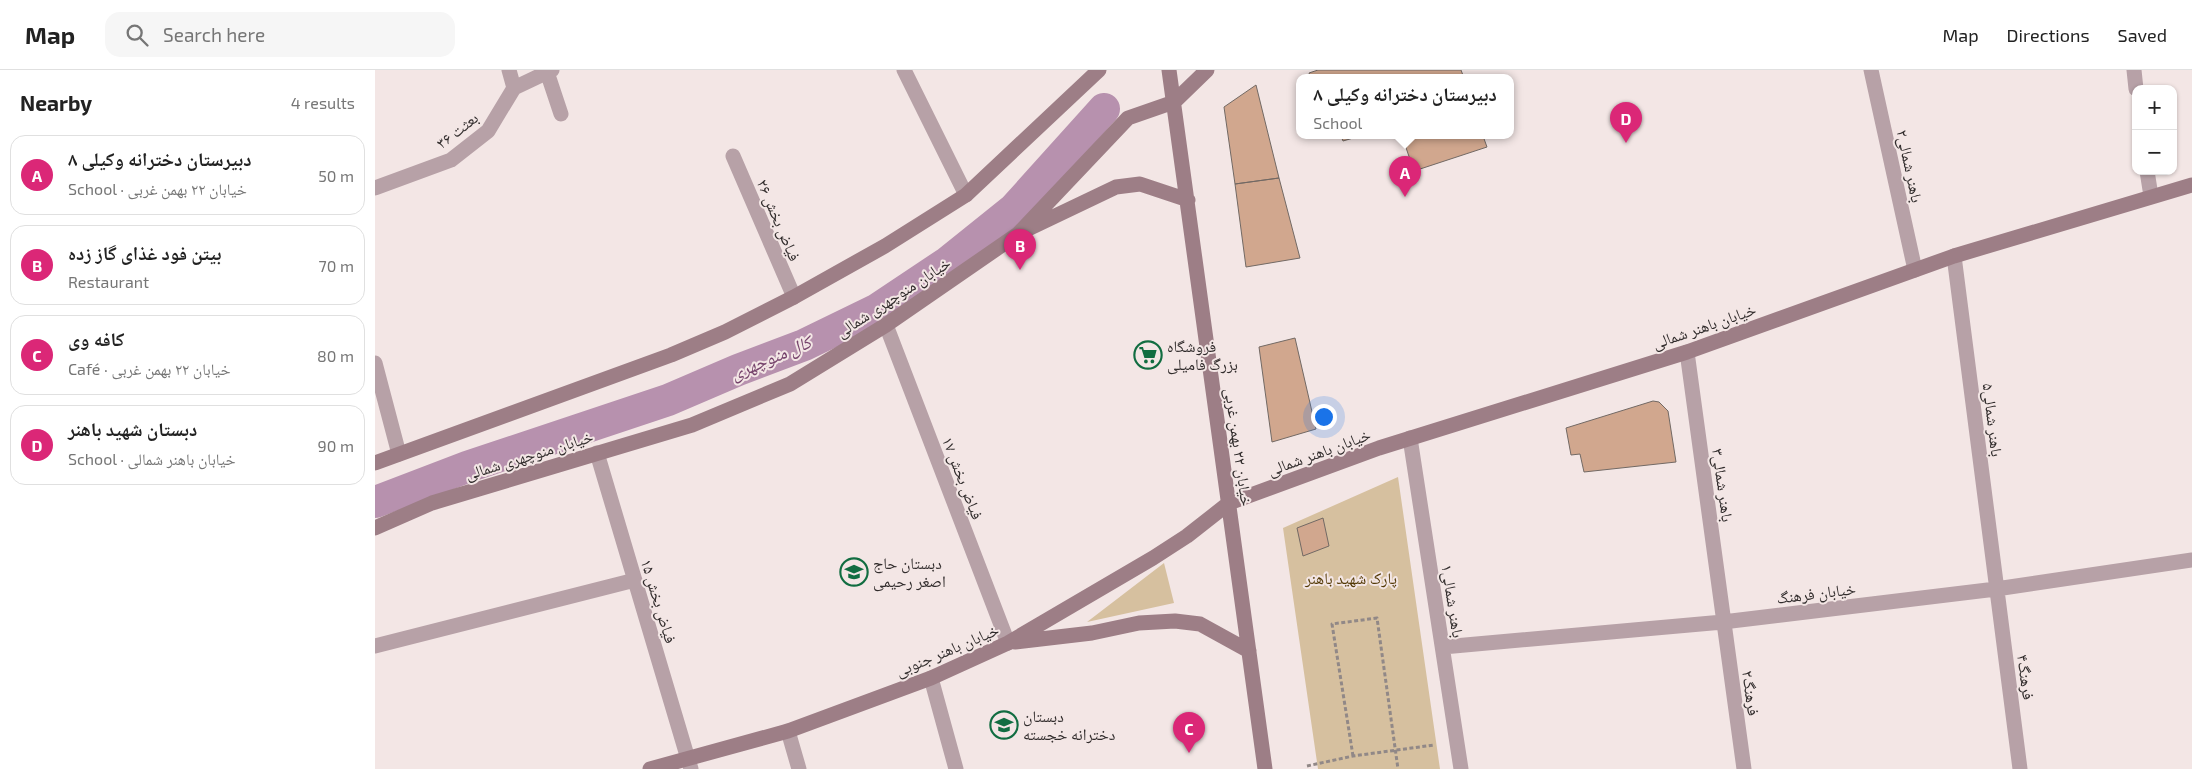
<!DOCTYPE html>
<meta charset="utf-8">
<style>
:root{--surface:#fff;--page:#f6f6f6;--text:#222;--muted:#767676;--line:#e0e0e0;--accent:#db2777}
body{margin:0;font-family:"Exo 2","Noto Naskh Arabic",sans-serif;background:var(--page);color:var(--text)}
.controls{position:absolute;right:15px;top:15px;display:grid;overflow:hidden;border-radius:10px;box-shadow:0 1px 4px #0004}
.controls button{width:45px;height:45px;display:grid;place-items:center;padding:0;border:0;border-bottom:1px solid var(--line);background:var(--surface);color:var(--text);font:25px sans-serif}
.you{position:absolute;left:948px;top:346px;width:18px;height:18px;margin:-12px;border:4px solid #fff;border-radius:50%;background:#1a73e8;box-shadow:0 0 0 8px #1a73e833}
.badge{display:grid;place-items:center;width:32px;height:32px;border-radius:50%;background:var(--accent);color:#fff;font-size:16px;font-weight:700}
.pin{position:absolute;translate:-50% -41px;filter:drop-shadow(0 1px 2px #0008)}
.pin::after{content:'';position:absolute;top:26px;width:18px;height:15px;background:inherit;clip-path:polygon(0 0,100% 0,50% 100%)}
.popup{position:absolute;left:921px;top:4px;width:218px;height:65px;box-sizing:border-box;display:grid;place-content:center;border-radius:10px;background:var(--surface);filter:drop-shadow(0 1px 4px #0005);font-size:16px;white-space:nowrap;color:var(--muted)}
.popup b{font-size:19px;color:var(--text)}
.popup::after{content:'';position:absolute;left:50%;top:100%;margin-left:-10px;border:10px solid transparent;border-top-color:var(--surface)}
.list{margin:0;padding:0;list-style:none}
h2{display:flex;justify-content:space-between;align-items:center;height:65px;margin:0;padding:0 20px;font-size:21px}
h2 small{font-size:16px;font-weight:400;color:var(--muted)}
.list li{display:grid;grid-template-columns:32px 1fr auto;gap:15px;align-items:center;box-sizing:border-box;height:80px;margin:0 10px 10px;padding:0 10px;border:1px solid var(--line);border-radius:15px}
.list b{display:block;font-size:19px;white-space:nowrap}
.list p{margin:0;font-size:16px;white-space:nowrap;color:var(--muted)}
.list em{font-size:16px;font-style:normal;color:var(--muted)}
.icon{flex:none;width:28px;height:28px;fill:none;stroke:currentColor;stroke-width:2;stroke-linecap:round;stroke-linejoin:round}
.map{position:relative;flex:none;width:1817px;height:699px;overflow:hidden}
header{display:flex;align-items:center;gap:30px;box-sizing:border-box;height:70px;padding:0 25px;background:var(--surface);border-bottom:1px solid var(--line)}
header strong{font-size:24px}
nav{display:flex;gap:28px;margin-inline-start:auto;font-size:18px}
.search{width:350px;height:45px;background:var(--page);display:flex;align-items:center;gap:12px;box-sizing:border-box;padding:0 18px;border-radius:15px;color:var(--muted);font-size:19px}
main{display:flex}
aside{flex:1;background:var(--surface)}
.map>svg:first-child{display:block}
.green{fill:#d6c09f}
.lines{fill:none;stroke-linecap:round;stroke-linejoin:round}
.canal{stroke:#b791ae;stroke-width:32}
.building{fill:#d1a78e;stroke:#726964}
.path{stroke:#918887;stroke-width:3;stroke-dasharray:4 2.5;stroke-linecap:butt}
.lane{stroke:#b7a1a7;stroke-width:15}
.street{stroke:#b7a1a7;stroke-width:15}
.secondary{stroke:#9d7e86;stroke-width:15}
.labels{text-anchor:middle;stroke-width:4;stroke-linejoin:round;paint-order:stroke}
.street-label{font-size:16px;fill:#312c2c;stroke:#f3e6e5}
.poi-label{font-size:16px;fill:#312c2c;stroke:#f3e6e5;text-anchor:start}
.park-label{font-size:16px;fill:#533905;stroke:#f3e6e5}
.water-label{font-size:18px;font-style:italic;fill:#75426b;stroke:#f3e6e5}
</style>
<header>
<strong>Map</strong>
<div class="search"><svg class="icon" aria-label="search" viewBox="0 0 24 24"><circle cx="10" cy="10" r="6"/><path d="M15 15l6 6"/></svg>Search here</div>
<nav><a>Map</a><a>Directions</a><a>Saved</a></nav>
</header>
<main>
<aside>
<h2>Nearby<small>4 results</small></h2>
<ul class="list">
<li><span class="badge">A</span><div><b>دبیرستان دخترانه وکیلی ۸</b><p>School · خیابان ۲۲ بهمن غربی</p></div><em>50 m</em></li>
<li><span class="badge">B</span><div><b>بیتن فود غذای گاز زده</b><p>Restaurant</p></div><em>70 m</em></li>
<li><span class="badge">C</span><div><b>کافه وی</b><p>Café · خیابان ۲۲ بهمن غربی</p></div><em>80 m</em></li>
<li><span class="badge">D</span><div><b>دبستان شهید باهنر</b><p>School · خیابان باهنر شمالی</p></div><em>90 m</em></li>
</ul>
</aside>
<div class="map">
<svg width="1817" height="699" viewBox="0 0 1817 699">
<rect width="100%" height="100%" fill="#f3e6e5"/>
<path class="green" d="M 1023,407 L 1065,699 L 943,699 L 908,458 Z
M 789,493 L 799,533 L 712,552 Z"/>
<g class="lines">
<path class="canal" d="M 0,432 L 92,397 L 293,330 L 363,300 L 429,275 L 501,240 L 573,192 L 639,139 L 729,39"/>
</g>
<path class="building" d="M 943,0 L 1086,0 L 1089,8 L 936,8 L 934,3 Z
M 881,15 L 904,108 L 860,114 L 849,37 Z
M 966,66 L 985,66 L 968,71 Z
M 1027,66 L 1108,66 L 1112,77 L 1039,101 Z
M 904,108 L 925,188 L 871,197 L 860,114 Z
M 920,268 L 941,359 L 897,372 L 884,277 Z
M 1278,331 L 1284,332 L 1293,341 L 1301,392 L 1209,402 L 1205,384 L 1196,385 L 1191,358 Z
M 948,448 L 954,476 L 928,486 L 922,458 Z"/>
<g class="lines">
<path class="path" d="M 978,686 L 957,554 L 1002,548 L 1023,699
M 932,696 L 978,686 L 1059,675"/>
<path class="lane" d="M 358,86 L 419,227"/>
<path class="street" d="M 134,0 L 139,18
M 529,0 L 591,125
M 1496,0 L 1540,200
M 1759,0 L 1761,19
M 172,2 L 186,44
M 139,18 L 177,0
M 1772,101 L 1776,126
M 0,118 L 76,90 L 113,61 L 139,18
M 1579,186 L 1645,699
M 511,255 L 633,573
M 1312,282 L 1369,699
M 0,293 L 24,384
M 1035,368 L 1086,699
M 222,383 L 316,699
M 0,576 L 260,510
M 1068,577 L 1348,552 L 1621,519 L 1817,490
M 556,608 L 581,699
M 413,661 L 424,699"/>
<path class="secondary" d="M 794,0 L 890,699
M 653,159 L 741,117 L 765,114 L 813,130
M 0,393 L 296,285 L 350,262 L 419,227 L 510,176 L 591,125 L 724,0
M 0,458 L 57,433 L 317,355 L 415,314 L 511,255 L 643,164 L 753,48 L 799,32 L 832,0
M 640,572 L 717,563 L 764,553 L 800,551 L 825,554 L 874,581
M 275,699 L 413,661 L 556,608 L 633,573 L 778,488 L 812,466 L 854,433 L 1004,378 L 1312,282 L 1579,186 L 1817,115"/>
</g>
<defs>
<g id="supermarket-ring" transform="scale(1.4375)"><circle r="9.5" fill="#f3e6e5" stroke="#116d41" stroke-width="1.5"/><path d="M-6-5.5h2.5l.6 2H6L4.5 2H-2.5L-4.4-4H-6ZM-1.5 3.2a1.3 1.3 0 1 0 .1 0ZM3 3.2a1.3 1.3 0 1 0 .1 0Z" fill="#116d41"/></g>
<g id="school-ring" transform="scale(1.4375)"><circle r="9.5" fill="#f3e6e5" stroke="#116d41" stroke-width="1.5"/><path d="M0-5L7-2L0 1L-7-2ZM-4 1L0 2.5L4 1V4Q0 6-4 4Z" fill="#116d41"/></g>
</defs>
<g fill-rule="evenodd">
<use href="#supermarket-ring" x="773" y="285"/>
<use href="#school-ring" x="479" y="502"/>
<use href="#school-ring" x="629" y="655"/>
</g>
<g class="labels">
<g class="street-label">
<text transform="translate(82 60) rotate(-38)" y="6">بعثت ۳۶</text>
<text transform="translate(1535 96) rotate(78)" y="6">باهنر شمالی۲</text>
<text transform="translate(404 150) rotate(67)" y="6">فیاض بخش ۲۶</text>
<text transform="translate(518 227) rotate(-33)" y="6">خیابان منوچهری شمالی</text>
<text transform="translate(1329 256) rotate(-19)" y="6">خیابان باهنر شمالی</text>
<text transform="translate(1618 350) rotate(83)" y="6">باهنر شمالی۵</text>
<text transform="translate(864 377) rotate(82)" y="6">خیابان ۲۲ بهمن غربی</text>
<text transform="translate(944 382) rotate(-20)" y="6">خیابان باهنر شمالی</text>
<text transform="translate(154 385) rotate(-17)" y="6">خیابان منوچهری شمالی</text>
<text transform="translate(588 408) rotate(69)" y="6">فیاض بخش ۱۷</text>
<text transform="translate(1348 415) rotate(82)" y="6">باهنر شمالی۳</text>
<text transform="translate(1441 523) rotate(-7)" y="6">خیابان فرهنگ</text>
<text transform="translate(284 531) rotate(73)" y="6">فیاض بخش ۱۵</text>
<text transform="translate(1078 531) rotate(81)" y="6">باهنر شمالی۱</text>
<text transform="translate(572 580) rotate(-23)" y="6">خیابان باهنر جنوبی</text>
<text transform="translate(1651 607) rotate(82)" y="6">فرهنگ۴</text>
<text transform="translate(1376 623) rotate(82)" y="6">فرهنگ۲</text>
</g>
<g class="poi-label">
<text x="792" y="282">فروشگاه<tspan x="792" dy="18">بزرگ فامیلی</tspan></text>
<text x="498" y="499">دبستان حاج<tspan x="498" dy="18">اصغر رحیمی</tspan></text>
<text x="648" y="652">دبستان<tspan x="648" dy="18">دخترانه خجسته</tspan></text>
</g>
<g class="park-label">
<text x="976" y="514">پارک شهید باهنر</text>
</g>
<g class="water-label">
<text transform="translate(396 288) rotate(-23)" y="6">کال منوچهری</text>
</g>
</g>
</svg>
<div class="controls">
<button>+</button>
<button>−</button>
</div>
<div class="you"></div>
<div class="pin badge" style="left:1030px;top:127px">A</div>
<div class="popup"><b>دبیرستان دخترانه وکیلی ۸</b>School</div>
<div class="pin badge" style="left:645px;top:200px">B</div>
<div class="pin badge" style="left:814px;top:683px">C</div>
<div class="pin badge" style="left:1251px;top:73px">D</div>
</div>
</main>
